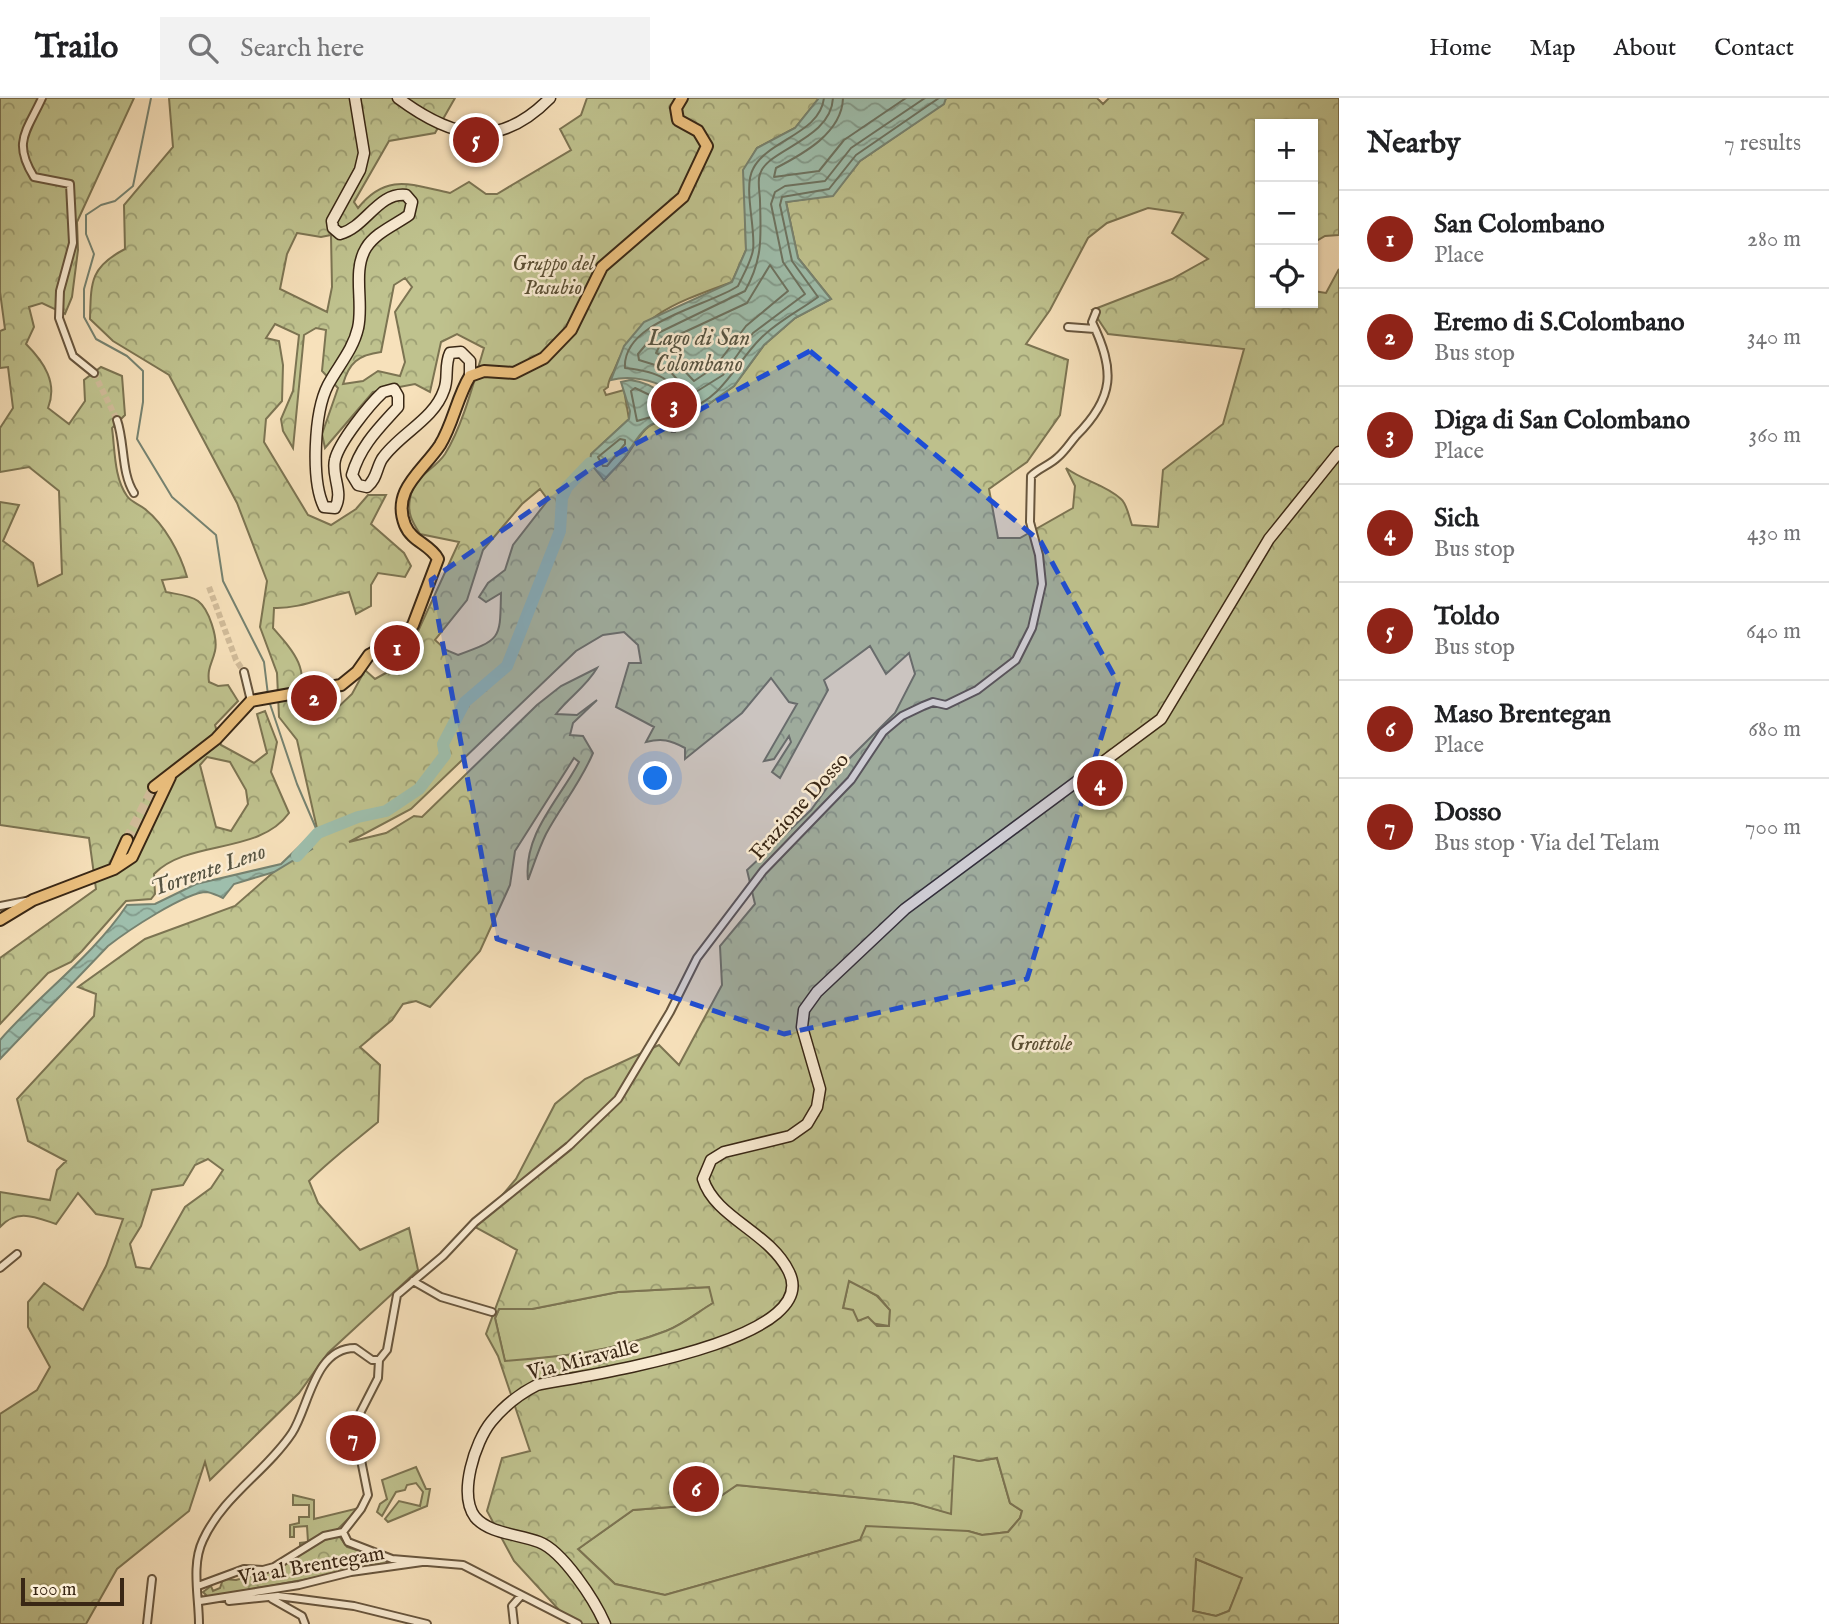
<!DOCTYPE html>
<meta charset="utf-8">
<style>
:root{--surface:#fff;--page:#f2f2f2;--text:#202124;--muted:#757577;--line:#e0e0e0;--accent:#8f2418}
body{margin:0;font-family:"IM FELL English",serif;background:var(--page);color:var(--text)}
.controls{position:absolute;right:21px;top:21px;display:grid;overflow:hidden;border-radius:0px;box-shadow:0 2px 5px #0004}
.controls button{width:63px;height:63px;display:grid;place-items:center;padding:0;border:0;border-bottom:2px solid var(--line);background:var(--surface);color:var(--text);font:35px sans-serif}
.scale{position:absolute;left:21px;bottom:18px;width:103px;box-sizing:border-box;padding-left:7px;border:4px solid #392715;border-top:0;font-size:19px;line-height:24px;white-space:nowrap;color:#392715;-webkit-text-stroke:5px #faecd3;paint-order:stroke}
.you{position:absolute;left:656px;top:681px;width:24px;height:24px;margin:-18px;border:5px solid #fff;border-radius:50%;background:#1a73e8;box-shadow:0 0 0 10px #1a73e833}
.badge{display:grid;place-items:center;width:46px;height:46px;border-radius:50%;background:var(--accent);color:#fff;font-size:23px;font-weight:700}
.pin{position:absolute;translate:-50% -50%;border:4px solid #fff;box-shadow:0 2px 7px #0006}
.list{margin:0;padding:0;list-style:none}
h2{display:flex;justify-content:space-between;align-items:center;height:91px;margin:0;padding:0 28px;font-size:30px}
h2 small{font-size:23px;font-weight:400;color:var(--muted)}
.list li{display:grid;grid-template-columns:46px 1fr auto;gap:21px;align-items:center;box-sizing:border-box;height:98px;padding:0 28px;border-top:2px solid var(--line)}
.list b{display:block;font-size:26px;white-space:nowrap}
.list p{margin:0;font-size:23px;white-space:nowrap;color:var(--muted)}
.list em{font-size:23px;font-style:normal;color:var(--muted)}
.icon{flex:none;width:38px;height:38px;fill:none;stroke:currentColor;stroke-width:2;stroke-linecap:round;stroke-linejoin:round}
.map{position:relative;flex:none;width:1339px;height:1526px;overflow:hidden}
header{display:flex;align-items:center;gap:42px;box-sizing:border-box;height:98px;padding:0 35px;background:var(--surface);border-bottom:2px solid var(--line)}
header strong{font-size:33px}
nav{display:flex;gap:38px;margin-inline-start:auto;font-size:24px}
.search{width:490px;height:63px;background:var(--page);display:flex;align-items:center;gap:18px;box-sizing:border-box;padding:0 24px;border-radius:0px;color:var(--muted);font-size:26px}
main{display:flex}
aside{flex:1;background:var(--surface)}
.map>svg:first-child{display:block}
.green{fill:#bfc28e;stroke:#7c7452;stroke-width:2}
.forest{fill:url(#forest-crowns);stroke:#7c7452;stroke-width:2;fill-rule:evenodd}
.water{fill:url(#water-waves);stroke:#768270;stroke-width:2}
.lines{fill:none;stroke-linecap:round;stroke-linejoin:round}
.shore{stroke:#6c7260;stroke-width:2}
.stream{stroke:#768270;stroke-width:2}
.river{stroke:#9ebeac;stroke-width:12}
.street-tunnel{stroke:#d1bc9a;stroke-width:6;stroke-dasharray:6 3;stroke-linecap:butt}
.primary-tunnel{stroke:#d1bc9a;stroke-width:10;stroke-dasharray:10 5;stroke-linecap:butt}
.street-casing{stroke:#68563e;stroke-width:10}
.secondary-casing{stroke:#392715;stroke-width:13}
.primary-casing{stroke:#392715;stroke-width:14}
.street{stroke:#faecd3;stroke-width:6}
.secondary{stroke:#faecd3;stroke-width:10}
.primary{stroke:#ecc07e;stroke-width:10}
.marked{fill:#1d4ed8;fill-opacity:0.2;stroke:#1d4ed8;stroke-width:5;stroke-dasharray:14 9;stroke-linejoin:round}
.labels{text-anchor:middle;stroke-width:5;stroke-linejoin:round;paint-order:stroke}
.park-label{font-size:21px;font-style:italic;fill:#5a4e33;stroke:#faecd3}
.street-label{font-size:21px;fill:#392715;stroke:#faecd3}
.water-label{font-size:23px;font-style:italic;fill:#575442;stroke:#faecd3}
</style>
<header>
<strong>Trailo</strong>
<div class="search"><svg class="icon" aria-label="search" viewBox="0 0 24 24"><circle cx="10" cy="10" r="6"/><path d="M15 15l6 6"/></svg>Search here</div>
<nav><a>Home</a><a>Map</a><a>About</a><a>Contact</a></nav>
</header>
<main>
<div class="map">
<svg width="1339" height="1526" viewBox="0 0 1339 1526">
<defs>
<pattern id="forest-crowns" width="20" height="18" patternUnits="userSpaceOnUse" patternTransform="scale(1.75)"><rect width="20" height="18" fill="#bfc28e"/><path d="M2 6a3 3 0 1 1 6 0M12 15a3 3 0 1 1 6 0" fill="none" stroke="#9c9e73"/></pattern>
<pattern id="water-waves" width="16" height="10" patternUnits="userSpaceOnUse" patternTransform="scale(1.75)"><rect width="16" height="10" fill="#9ebeac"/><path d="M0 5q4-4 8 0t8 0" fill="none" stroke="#829a8b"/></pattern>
</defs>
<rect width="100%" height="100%" fill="#f7e1bb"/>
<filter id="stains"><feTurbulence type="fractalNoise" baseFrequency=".00286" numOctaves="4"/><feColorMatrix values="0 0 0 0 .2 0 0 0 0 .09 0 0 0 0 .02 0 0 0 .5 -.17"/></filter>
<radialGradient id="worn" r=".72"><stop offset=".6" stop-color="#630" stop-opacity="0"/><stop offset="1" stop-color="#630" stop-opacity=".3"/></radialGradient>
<path class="green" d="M 849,1182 L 877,1198 L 890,1212 L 889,1228 L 858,1223 L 843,1210 Z
M 710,1189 L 713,1205 C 698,1214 682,1227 666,1233 C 615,1253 559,1259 505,1264 L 495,1220 L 499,1211 L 532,1211 L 618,1194 Z
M 953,1357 L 979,1363 L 997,1360 L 1010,1405 L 1022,1413 L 1020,1420 L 1008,1434 L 982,1437 L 968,1433 L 860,1442 L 665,1497 L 615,1486 L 578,1451 L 633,1412 L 709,1406 L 737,1387 L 913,1405 L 950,1415 Z
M 416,1369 L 426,1391 L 430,1391 L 427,1408 L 388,1424 L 385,1421 L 399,1403 L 420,1408 L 423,1394 L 416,1385 L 407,1387 L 405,1392 L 396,1394 L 382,1418 L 377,1414 L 380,1406 L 387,1401 L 382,1382 Z
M 293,1397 L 314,1402 L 314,1421 L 359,1410 L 338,1431 L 300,1451 L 300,1445 L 308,1444 L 307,1428 L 294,1429 L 294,1439 L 290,1439 L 290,1427 L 299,1425 L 299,1419 L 309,1419 L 309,1407 L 293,1407 Z
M 1196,1461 L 1243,1480 L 1229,1513 L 1216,1518 L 1193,1513 Z"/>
<path class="forest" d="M 0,0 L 134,0 L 77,124 L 78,152 L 72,199 L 65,216 L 42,205 L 29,209 L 34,229 L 26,246 C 44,264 58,285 48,310 L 69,326 L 85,303 L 84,282 L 101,269 L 122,278 L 125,317 L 112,330 C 115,352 114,380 127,398 C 131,404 139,406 145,411 C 165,427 180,455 187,479 L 162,482 L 166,494 C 175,496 190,497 198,503 C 209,511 218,540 215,553 C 212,566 207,570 209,584 L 218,588 L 228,587 L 238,603 L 215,627 L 221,647 L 254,665 L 267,655 L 257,616 L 265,613 L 277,644 L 271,674 L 289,715 C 259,757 188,741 154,776 L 155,796 L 151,801 L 126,803 L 82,853 L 71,864 L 48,875 L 0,926 L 0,860 L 96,791 L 89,740 L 0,727 L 0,404 L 19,407 L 3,443 L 33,465 L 38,488 L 62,476 L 59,393 L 29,369 L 0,374 L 0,330 L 13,310 L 8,269 L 0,270 L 0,233 L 5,231 L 0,194 ZM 207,659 L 230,664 L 246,692 L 248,706 L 231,733 L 216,729 L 200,667 Z
M 169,0 L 455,0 L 435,35 L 389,43 L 354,104 L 358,110 C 387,74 412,87 450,95 L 469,84 L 486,96 L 497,96 L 571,52 L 560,31 L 581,17 L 587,0 L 819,0 L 795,30 L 757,50 L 744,72 L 746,152 L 732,184 C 681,203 636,216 615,270 C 612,278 608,282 608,289 L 604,292 L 606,297 L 624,292 L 629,321 L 599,349 L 598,373 L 604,382 C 610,375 617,368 624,361 C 640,341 645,317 675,326 L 672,334 L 675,334 L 679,327 L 734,288 L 764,247 L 795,220 L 831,201 L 798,160 L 786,104 L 833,97 L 860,63 L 943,6 L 946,0 L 1097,0 L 1103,6 L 1109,0 L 1339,0 L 1339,137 L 1325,138 L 1313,145 L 1313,26 L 1260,26 L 1259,183 L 1260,205 L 1313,205 L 1313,193 L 1326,195 L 1339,171 L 1339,1526 L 572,1526 L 514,1463 L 487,1413 L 502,1360 L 530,1353 L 498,1258 L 486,1236 L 517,1152 L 475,1129 L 516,1081 L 555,1006 L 585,981 L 659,947 L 679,967 L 722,887 L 720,848 L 755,806 L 747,772 L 811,712 L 844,666 L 895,615 L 915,576 L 909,555 L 886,576 L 870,548 L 824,582 L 828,592 L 780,680 L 772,674 L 791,644 L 789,638 L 774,661 L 764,663 L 797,606 L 789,604 L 771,580 L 742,615 L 685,661 L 685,650 C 670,642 662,640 646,644 L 654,629 L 616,609 L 629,565 L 641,565 L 638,547 L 624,534 L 603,537 L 576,553 L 411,711 L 349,744 L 386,735 L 414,718 L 422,719 L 537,607 L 561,588 L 597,570 C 586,589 569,599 556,616 L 577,617 L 597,602 L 573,625 L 570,637 L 583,638 L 593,655 C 581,684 561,708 546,736 C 539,750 534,766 528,782 C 523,736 559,702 579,664 L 574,660 L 515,753 L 510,787 L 480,853 L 430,909 L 416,903 L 403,906 L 392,922 L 360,949 L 380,967 L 378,1024 C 354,1044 331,1061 309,1083 L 318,1105 L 360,1152 L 409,1130 L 418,1172 L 328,1255 L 299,1295 L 210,1382 L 205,1364 L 189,1413 L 117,1471 L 86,1526 L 0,1526 L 0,1316 L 37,1292 L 50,1269 L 28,1229 L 28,1204 L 44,1185 L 83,1212 L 106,1168 L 123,1121 L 96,1116 L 78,1095 L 56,1126 C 35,1119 17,1110 0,1129 L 0,1094 L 50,1102 L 57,1072 L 66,1063 L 28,1043 L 17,1001 L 94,918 L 96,896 L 78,889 L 145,841 L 235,808 L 318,735 L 297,642 L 279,619 L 277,575 L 260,529 L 267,483 L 237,405 L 169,277 L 113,243 L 90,221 C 91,184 90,169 125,151 L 124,107 L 173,49 ZM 1148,110 L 1183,115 L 1172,135 L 1208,161 L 1172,181 L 1092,212 L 1108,236 L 1244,251 L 1223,326 L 1163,372 L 1158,429 L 1132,427 C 1129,419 1127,406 1121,401 C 1105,386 1083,383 1066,370 L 1075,388 L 1073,410 L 1020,440 L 998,440 L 989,391 L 1027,364 L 1060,317 L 1068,262 L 1026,246 L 1050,212 L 1088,140 L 1107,125 ZM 297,135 L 321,139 L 331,137 L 332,189 L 327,214 L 280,191 L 287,156 ZM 405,180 L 412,189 L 395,214 L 405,264 L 400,278 L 378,273 L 363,283 L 343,286 C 349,265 358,257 381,254 L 394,187 ZM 275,226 L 299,237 L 293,293 L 281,321 L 283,333 L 293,350 L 304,237 L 316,230 L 326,232 L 322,273 L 338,290 L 322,336 L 325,350 L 373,294 L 415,286 L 430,294 L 441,244 L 457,236 L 484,250 C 474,283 463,327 445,356 C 433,374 413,377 410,401 C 407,416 413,425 420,436 L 459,444 L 414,542 L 389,559 L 395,570 L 375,581 L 365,572 L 352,596 L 333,614 L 314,614 L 298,603 C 310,571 294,554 273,530 L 274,510 C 300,511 323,499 349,494 L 356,516 L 371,508 L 371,487 L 378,475 L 405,479 L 411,468 L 404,455 L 371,426 L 386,397 L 368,397 L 356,411 L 331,427 L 308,417 L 264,344 L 266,321 L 282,303 L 283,267 L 279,243 L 266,240 ZM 540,391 L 548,402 L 513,447 L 505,472 L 488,485 L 479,499 L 486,504 L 501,495 C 500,541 502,541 458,557 L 446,552 L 435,542 L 467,502 L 483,452 L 522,406 ZM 208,1061 L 223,1072 L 211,1090 L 185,1109 L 150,1171 L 136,1169 L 130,1146 L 141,1128 L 152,1092 L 183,1087 L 195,1067 ZM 849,1183 L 878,1198 L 890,1212 L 889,1228 L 877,1228 L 868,1219 L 858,1223 L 853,1212 L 843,1210 ZM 709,1189 L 713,1205 C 698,1214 682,1227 666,1233 C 615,1253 559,1259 505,1263 L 495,1220 L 499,1211 L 532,1211 L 618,1194 ZM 954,1358 L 979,1363 L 997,1360 L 1010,1405 L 1022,1413 L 1020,1420 L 1008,1434 L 982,1437 L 968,1433 L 866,1428 L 860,1442 L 665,1497 L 615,1486 L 578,1451 L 633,1412 L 709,1406 L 737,1387 L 913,1405 L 951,1416 ZM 1196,1461 L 1242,1480 L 1229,1513 L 1216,1518 L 1193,1513 Z
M 339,1438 L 347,1449 L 396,1465 L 208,1499 L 203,1494 L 211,1488 L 213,1493 L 220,1490 L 223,1481 L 236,1482 L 277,1471 L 324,1442 Z"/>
<path class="water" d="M 819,0 L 946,0 L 944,6 L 860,63 L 833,98 L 786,104 L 798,160 L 831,201 L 795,220 L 764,247 L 734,288 L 679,327 C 691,287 639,275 611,282 L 624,248 L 644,224 L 732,184 L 746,152 L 743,72 L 757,50 L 795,30 Z
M 630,282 C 653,285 676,300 675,326 C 648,318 640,336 627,356 C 620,366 611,374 604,382 L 590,365 L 591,356 L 629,321 L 630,313 L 621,284 Z
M 305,743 L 312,751 L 274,774 L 234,786 L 223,800 C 219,798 212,795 207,794 C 185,794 126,834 108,848 L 0,961 L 0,942 C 40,896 93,858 127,807 L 155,806 L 196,786 L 281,766 Z"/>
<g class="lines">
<path class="shore" d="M 824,0 C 820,36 767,42 753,71 C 743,89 756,131 753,152 C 751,164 743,177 738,188 C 709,208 622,223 625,270 C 660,274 671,279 687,311 C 723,301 737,263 761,240 C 778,223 799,213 818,199 L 792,163 L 780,107 L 782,99 L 829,91 L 856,57 L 939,0
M 833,0 C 831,42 767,51 760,76 C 757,83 760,95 760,103 C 761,139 763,161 745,193 L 654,237 L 638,256 L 639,262 L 668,271 L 691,297 L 723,277 L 753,235 L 805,196 L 783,164 L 771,106 L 775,94 L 785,88 L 825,83 L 851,50 L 925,0
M 843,0 C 842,35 803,56 776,70 L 774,79 L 819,73 L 844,42 L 906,0
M 770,167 L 788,193 L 746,228 L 715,269 L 694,283 L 676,264 L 656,255 L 661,245 L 747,205 Z
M 635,290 L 658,301 L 665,315 L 637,323 L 631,293 Z
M 620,341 L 625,342 L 625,346 L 607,368 L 603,368 L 598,359 Z"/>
<path class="stream" d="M 151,0 L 133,88 L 115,103 L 101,107 L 86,117 L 86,136 L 94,156 L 84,191 L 84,219 L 96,241 L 127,258 L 143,273 L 143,304 L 137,341 L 172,399 L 216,437 L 223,483 L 264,564 L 268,597
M 270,606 L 297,686 L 318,735"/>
<path class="river" d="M 297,758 L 318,735 L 358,719 L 386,713 L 419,691 L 445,657 L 443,646 L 465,604 L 507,568 L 560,433 L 562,400 L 567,389 L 590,365"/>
<path class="street-tunnel" d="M 94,275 L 117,322
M 209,489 L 236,562 L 244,574"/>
<path class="primary-tunnel" d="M 127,742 L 154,689"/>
<g class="street-casing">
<path id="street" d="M 42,0 C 27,33 12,44 34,79 L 70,86 L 73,145 L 60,193 L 59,220 L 73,258 L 94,275
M 1068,229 L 1095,231
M 117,322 C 125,345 121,375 134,395
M 244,574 L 251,603
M 0,808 L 31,802
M 0,1170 L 17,1156
M 413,1183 L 441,1199 L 492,1214
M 379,1262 L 387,1252 L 397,1197 L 443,1158 L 475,1124 L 569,1048 L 618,1001 L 670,914 L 697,860 L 763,773 L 851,682 L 883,634 L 902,618 L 923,608 L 933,604 L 946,607 L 977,592 L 1016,562 L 1032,530 L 1042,486 L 1039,457 L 1030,424 L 1031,378 C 1039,370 1050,367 1058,359 C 1065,353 1070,345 1076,338 C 1115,299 1115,272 1092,224 L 1096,214
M 379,1262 L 378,1280 L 354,1327 L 368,1397 L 361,1411 L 343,1434 L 348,1444 L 392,1461 L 463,1467 L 578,1526
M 198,1488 L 244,1471 L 263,1472 L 274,1469 L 324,1438 L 343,1434
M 272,1501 L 302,1518 L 305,1526
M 200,1503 L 299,1487 L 351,1474 L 422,1464
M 229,1503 L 278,1498 L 354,1508 L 427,1526
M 147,1526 L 152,1481
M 199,1526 C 199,1499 191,1467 203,1442 C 223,1398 266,1374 292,1335 C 309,1309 314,1250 355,1250 L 372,1262 L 379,1262
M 514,1526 L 512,1508 L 520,1499"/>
</g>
<g class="secondary-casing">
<path id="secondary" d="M 355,0 L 364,55 L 360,72 L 332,123 L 333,130 L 340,136 C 366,129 378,94 406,97 L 412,104 L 409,117 C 395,127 375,135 366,150 C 352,173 364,205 358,230 C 353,252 338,268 328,287 C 314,314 311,383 324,409 L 335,410 C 344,394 331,378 335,362 C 339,344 370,306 383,294 L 394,291 L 398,298 L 398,309 C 379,330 360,348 352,377 L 358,387 L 367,389 C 377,381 376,371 382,361 C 399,336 434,322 444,292 C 449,280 444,268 450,255 L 461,254 L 470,263 L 470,278
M 398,0 C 453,41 499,52 550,0
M 605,1526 C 595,1503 563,1453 539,1444 C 519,1436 489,1436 475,1419 C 458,1396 475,1344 491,1324 C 504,1308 519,1296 537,1287 C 578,1278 824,1245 789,1174 C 770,1134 715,1120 703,1081 L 711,1062 L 724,1054 L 790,1038 L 807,1026 L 817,1009 L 820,991 L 802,929 L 804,912 L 817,894 L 905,811 L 1161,621 L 1269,441 L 1339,354"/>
</g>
<g class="primary-casing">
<path id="primary" d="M 154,689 L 216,641 L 251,603 L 341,587 L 357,574 L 369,557 L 404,538 L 413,527 L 438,461 C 430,446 412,444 405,427 C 391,392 423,373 440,347 C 453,326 457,299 470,278 L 484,273 L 514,275 L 544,260 L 571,232 L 602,169 L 683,99 L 707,48 L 698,33 L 678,22 L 676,10 L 682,0
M 114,771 L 127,742
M 0,822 L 33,802 L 114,771 L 132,759 L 170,679"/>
</g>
<use href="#street" class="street"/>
<use href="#secondary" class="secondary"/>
<use href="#primary" class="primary"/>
</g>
<path class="marked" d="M 810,253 L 1041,444 L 1118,585 L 1027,881 L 784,936 L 497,841 L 431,482 L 596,367 Z"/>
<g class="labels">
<g class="park-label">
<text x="553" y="172">Gruppo del<tspan x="553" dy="24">Pasubio</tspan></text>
<text x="1041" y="952">Grottole</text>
</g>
<g class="street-label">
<text transform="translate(799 708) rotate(-48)" y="7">Frazione Dosso</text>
<text transform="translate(583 1261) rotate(-14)" y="7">Via Miravalle</text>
<text transform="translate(311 1467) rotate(-10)" y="7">Via al Brentegam</text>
</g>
<g class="water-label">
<text x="699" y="247">Lago di San<tspan x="699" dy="26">Colombano</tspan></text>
<text transform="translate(208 771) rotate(-19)" y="8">Torrente Leno</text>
</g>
</g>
<rect width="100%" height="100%" filter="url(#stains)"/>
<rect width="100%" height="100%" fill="url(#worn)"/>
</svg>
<div class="controls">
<button>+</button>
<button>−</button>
<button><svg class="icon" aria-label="locate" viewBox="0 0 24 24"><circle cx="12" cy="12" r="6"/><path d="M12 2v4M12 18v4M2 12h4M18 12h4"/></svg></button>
</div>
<div class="scale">100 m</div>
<div class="you"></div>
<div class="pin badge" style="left:397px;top:550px">1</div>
<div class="pin badge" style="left:314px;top:600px">2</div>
<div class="pin badge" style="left:674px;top:307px">3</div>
<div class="pin badge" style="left:1100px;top:685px">4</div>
<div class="pin badge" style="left:476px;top:42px">5</div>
<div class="pin badge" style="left:696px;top:1391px">6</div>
<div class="pin badge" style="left:353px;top:1340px">7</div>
</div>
<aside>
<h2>Nearby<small>7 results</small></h2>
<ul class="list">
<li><span class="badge">1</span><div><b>San Colombano</b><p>Place</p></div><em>280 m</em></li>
<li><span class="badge">2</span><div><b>Eremo di S.Colombano</b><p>Bus stop</p></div><em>340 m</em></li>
<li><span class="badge">3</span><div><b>Diga di San Colombano</b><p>Place</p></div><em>360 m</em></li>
<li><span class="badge">4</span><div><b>Sich</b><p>Bus stop</p></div><em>430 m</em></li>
<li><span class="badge">5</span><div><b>Toldo</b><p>Bus stop</p></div><em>640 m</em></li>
<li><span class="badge">6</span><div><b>Maso Brentegan</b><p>Place</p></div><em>680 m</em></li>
<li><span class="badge">7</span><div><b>Dosso</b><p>Bus stop · Via del Telam</p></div><em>700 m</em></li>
</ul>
</aside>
</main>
